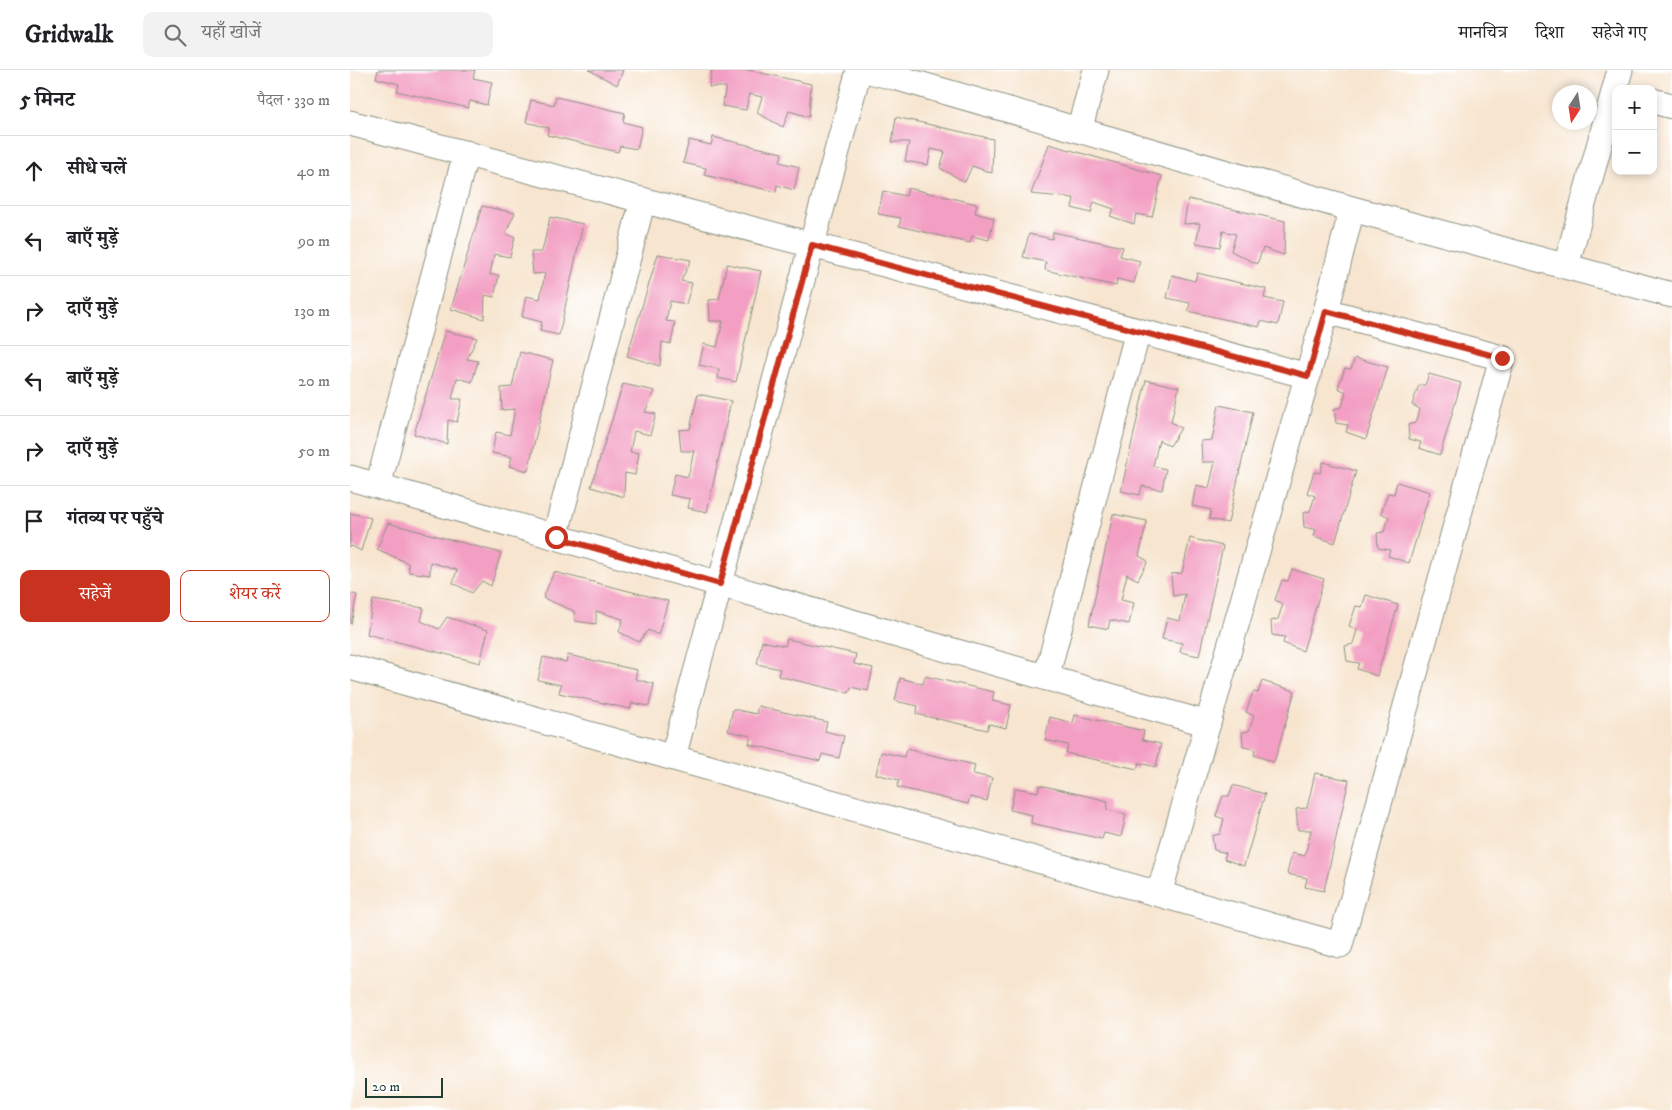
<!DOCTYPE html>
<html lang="hi">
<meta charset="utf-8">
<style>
:root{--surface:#fff;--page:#f2f2f2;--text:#202124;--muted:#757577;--line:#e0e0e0;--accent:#c8321e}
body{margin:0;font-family:"IM FELL DW Pica","Noto Serif Devanagari",serif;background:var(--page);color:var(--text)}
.controls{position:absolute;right:15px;top:15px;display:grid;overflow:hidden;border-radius:10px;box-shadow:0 2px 8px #0003}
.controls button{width:45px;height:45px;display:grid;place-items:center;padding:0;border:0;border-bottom:1px solid var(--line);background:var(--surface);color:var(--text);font:25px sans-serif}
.compass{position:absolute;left:1202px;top:15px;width:45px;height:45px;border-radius:50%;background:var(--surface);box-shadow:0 2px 8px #0003;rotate:192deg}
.scale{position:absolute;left:15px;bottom:12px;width:78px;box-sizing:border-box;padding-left:5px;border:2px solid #1f3d34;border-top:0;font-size:14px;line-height:18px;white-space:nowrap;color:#1f3d34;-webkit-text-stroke:4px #fff;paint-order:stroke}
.stop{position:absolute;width:15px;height:15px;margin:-11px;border:4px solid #c8321e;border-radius:50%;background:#fff}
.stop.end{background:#c8321e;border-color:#fff;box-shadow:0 1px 5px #0008}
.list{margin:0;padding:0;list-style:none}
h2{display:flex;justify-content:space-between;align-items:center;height:65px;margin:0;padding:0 20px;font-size:21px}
h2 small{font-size:16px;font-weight:400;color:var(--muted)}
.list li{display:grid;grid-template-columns:32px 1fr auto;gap:15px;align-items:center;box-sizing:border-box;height:70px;padding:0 20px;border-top:1px solid var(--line)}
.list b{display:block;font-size:19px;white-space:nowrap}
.list em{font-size:16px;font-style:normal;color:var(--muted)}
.actions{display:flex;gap:10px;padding:15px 20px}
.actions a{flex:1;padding:11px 0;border:1px solid var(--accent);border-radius:10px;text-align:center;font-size:18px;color:var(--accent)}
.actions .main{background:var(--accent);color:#fff}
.icon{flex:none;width:28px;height:28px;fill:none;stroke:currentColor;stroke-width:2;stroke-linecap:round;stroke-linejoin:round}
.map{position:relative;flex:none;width:1322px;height:1040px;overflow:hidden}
header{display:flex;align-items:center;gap:30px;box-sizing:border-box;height:70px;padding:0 25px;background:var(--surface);border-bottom:1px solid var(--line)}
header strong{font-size:24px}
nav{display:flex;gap:28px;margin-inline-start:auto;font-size:18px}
.search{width:350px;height:45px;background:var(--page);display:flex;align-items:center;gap:12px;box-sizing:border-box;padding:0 18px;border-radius:10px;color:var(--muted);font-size:19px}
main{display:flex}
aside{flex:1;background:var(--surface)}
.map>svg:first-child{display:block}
.building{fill:#f39fc3}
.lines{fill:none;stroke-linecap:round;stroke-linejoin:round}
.street-casing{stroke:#8b9182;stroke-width:27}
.street{stroke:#fff;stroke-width:25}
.route{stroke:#c8321e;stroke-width:6}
</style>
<header>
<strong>Gridwalk</strong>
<div class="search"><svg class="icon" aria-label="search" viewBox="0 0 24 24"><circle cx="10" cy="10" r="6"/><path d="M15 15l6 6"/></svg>यहाँ खोजें</div>
<nav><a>मानचित्र</a><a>दिशा</a><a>सहेजे गए</a></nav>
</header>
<main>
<aside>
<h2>5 मिनट<small>पैदल · 330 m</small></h2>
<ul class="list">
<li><svg class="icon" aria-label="ahead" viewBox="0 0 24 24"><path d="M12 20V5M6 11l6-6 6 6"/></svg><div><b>सीधे चलें</b></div><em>40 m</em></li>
<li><svg class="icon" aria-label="left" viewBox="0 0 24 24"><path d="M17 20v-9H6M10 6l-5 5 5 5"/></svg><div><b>बाएँ मुड़ें</b></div><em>90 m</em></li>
<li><svg class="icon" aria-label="right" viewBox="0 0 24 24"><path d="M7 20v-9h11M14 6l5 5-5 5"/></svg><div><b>दाएँ मुड़ें</b></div><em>130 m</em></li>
<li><svg class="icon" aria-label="left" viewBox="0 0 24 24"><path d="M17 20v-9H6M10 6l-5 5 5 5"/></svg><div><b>बाएँ मुड़ें</b></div><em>20 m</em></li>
<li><svg class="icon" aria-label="right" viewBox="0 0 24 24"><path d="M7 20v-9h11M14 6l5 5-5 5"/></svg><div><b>दाएँ मुड़ें</b></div><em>50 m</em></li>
<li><svg class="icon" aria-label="arrive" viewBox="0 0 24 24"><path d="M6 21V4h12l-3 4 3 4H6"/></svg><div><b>गंतव्य पर पहुँचे</b></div></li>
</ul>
<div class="actions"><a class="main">सहेजें</a><a>शेयर करें</a></div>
</aside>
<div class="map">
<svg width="1322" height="1040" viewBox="0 0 1322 1040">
<rect width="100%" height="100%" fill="#fff"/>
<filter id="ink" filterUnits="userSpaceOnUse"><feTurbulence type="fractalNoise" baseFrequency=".02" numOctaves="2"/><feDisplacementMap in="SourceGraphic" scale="10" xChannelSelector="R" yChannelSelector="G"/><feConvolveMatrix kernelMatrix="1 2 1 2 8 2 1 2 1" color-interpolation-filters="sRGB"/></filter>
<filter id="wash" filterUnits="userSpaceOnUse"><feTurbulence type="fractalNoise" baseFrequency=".0096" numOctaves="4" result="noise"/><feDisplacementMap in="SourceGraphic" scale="20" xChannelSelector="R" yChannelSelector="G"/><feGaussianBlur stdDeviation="1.12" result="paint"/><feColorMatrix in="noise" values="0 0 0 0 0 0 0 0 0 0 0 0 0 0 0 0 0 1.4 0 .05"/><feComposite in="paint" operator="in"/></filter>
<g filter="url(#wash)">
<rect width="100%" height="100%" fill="#f7e5cf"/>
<g id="blocks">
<path class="building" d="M 28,0 L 125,0 L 123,8 L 142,12 L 137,35 L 120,31 L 118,38 L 47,21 L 49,14 L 26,8 Z
M 239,0 L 273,0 L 267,15 Z
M 362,0 L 398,0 L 461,14 L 459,47 L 439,41 L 433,57 L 407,43 L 412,27 L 399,24 L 396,40 L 372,36 L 376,17 L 359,17 Z
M 206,27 L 275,43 L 273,52 L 292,57 L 287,79 L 270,76 L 268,82 L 197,65 L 199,58 L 176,52 L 181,30 L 204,35 Z
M 546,47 L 643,69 L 642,103 L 622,96 L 615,112 L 590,98 L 595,82 L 581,79 L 578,95 L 555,91 L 559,72 L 542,72 Z
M 363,67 L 432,83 L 430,92 L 449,97 L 444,120 L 427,115 L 426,122 L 354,105 L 356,98 L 333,93 L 339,70 L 361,75 Z
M 699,74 L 812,106 L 802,147 L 786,144 L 784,154 L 760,146 L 764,139 L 744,132 L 741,143 L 722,138 L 724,128 L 681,124 Z
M 558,118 L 627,134 L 625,143 L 644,148 L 639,170 L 622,166 L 620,173 L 549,156 L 551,148 L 528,144 L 533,121 L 556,126 Z
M 838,129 L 935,151 L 934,185 L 913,178 L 907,194 L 881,181 L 886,164 L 873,161 L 870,177 L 846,173 L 850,153 L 834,154 Z
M 132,136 L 165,143 L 155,164 L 165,167 L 160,187 L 144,184 L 140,205 L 149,205 L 144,227 L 135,225 L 134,249 L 101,239 Z
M 200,147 L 233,154 L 209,265 L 190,261 L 192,252 L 172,247 L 176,226 L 190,229 L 195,203 L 183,204 L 181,182 L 192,182 Z
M 703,162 L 773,177 L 770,186 L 790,191 L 784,213 L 767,209 L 766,216 L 695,200 L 696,192 L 673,187 L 679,164 L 702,169 Z
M 308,184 L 341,190 L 331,211 L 342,213 L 336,234 L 320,231 L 316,251 L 325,252 L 321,274 L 312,272 L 310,296 L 277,286 Z
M 377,194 L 411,201 L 386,312 L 368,308 L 369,299 L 349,295 L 354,274 L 367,277 L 373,251 L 360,251 L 359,230 L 369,229 Z
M 847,203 L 916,219 L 914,228 L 933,232 L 928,255 L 911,251 L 909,257 L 838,241 L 840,233 L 817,228 L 822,205 L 845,211 Z
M 95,261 L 127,268 L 117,289 L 128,291 L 122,312 L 107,308 L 102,329 L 112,329 L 107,352 L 98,350 L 97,374 L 64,364 Z
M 170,282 L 203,290 L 178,401 L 159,396 L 162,387 L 142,383 L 146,362 L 160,365 L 165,339 L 152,340 L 151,318 L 162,317 Z
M 1005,288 L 1038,297 L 1016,369 L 996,362 L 998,355 L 986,353 L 984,339 L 992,337 L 996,322 L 988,318 L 995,298 L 1001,299 Z
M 1079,304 L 1111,313 L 1090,385 L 1069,378 L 1071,372 L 1059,369 L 1058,355 L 1065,353 L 1070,339 L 1062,335 L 1069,315 L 1075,315 Z
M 796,310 L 829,317 L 821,352 L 831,358 L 820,376 L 809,370 L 803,396 L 816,399 L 812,420 L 792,416 L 790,425 L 771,421 Z
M 273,314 L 305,321 L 295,342 L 306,344 L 300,365 L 284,361 L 280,382 L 289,383 L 285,405 L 275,403 L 274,427 L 241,417 Z
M 348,324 L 381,331 L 357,442 L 338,438 L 340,429 L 320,425 L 325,404 L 338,407 L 344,381 L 331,381 L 329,360 L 340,359 Z
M 869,335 L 903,342 L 878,453 L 859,449 L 861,440 L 842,436 L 846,415 L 859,418 L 865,392 L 852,392 L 851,371 L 862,370 Z
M 973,392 L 1006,401 L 985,473 L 964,466 L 966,460 L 954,457 L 953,443 L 960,441 L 965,426 L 957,423 L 964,402 L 970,403 Z
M 1047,412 L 1080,422 L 1059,493 L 1038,486 L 1040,480 L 1028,478 L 1027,463 L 1034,462 L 1039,447 L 1031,443 L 1038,423 L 1044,424 Z
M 0,443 L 21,448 L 11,481 L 2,476 L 0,478 Z
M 763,444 L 797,451 L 789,486 L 798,491 L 788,510 L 777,504 L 771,530 L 784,533 L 779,554 L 760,550 L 758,559 L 739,555 Z
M 38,453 L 151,483 L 141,516 L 132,511 L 122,523 L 103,513 L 107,500 L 80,492 L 80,505 L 59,502 L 58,493 L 27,479 Z
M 840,468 L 873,476 L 849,586 L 830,582 L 832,573 L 812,569 L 817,548 L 830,551 L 835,524 L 823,526 L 821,504 L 832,503 Z
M 942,499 L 974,509 L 953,581 L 933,573 L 935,567 L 922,565 L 921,551 L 928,549 L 933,534 L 925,530 L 932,510 L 938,511 Z
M 204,502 L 318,531 L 308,565 L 298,560 L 289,572 L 269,562 L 273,549 L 246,541 L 246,554 L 225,551 L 224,541 L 193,528 Z
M 0,523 L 7,525 L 1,554 L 0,553 Z
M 1016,525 L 1048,535 L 1027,606 L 1007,599 L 1009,593 L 997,591 L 995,576 L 1003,574 L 1007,560 L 999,556 L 1006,536 L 1012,537 Z
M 23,530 L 74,538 L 71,551 L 89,559 L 97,547 L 138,560 L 130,593 L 17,564 Z
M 437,569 L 506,584 L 504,594 L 523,598 L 518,621 L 501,617 L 499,623 L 428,606 L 430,599 L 407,594 L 412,571 L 435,576 Z
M 218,585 L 287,600 L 285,609 L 304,614 L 299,636 L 282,633 L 280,639 L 209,623 L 211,615 L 188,610 L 193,587 L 216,592 Z
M 575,606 L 644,622 L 642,631 L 661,635 L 656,658 L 639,654 L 637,660 L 566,644 L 568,636 L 545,631 L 550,608 L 573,614 Z
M 912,611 L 945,621 L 924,692 L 904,685 L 905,679 L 893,677 L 892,662 L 899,661 L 904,646 L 896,642 L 903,622 L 908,623 Z
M 408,636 L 477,652 L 475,661 L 494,666 L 489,688 L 472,684 L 470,691 L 399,674 L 401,666 L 378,661 L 383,639 L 406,644 Z
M 725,645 L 794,661 L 792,670 L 811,674 L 806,697 L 789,693 L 787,699 L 716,683 L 718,675 L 695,670 L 700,647 L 723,653 Z
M 556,679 L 625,695 L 623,704 L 642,708 L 637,731 L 620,727 L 618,734 L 547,717 L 549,710 L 526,704 L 531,682 L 554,687 Z
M 965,703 L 999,710 L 974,821 L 955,817 L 957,808 L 937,804 L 942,783 L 955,786 L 961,760 L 948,760 L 946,739 L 957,738 Z
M 690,715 L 758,731 L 757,740 L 776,744 L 771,767 L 754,763 L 752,769 L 681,753 L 682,745 L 660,740 L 665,718 L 688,722 Z
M 883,715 L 915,724 L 894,796 L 874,789 L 876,783 L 864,780 L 862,766 L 870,764 L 874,749 L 866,746 L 873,726 L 879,726 Z"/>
</g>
</g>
<g filter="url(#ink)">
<use href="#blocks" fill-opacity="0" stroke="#8b9182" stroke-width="1"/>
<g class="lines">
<g class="street-casing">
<path id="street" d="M 515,0 L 548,8 L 1002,139 L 1322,225
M 1303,31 L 1322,36
M 0,53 L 958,306
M 729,60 L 746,0
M 1216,196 L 1270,0
M 0,408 L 858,654
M 28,416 L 116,83
M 205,467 L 293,130
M 0,597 L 990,875 L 1152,288 L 976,241
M 696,608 L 788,261
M 323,687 L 509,0
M 809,824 L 976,241 L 1002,139"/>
</g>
<use href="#street" class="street"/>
</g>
</g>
<g class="lines" filter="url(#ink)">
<path class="route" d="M 206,467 L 370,514 L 462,175 L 958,306 L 976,241 L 1152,288"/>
</g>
</svg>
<div class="controls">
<button>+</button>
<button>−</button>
</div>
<svg class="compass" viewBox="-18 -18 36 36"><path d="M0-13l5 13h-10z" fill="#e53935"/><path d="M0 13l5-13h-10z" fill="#757577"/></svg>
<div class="scale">20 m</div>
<div class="stop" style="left:206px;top:467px"></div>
<div class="stop end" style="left:1152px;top:288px"></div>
</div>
</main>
